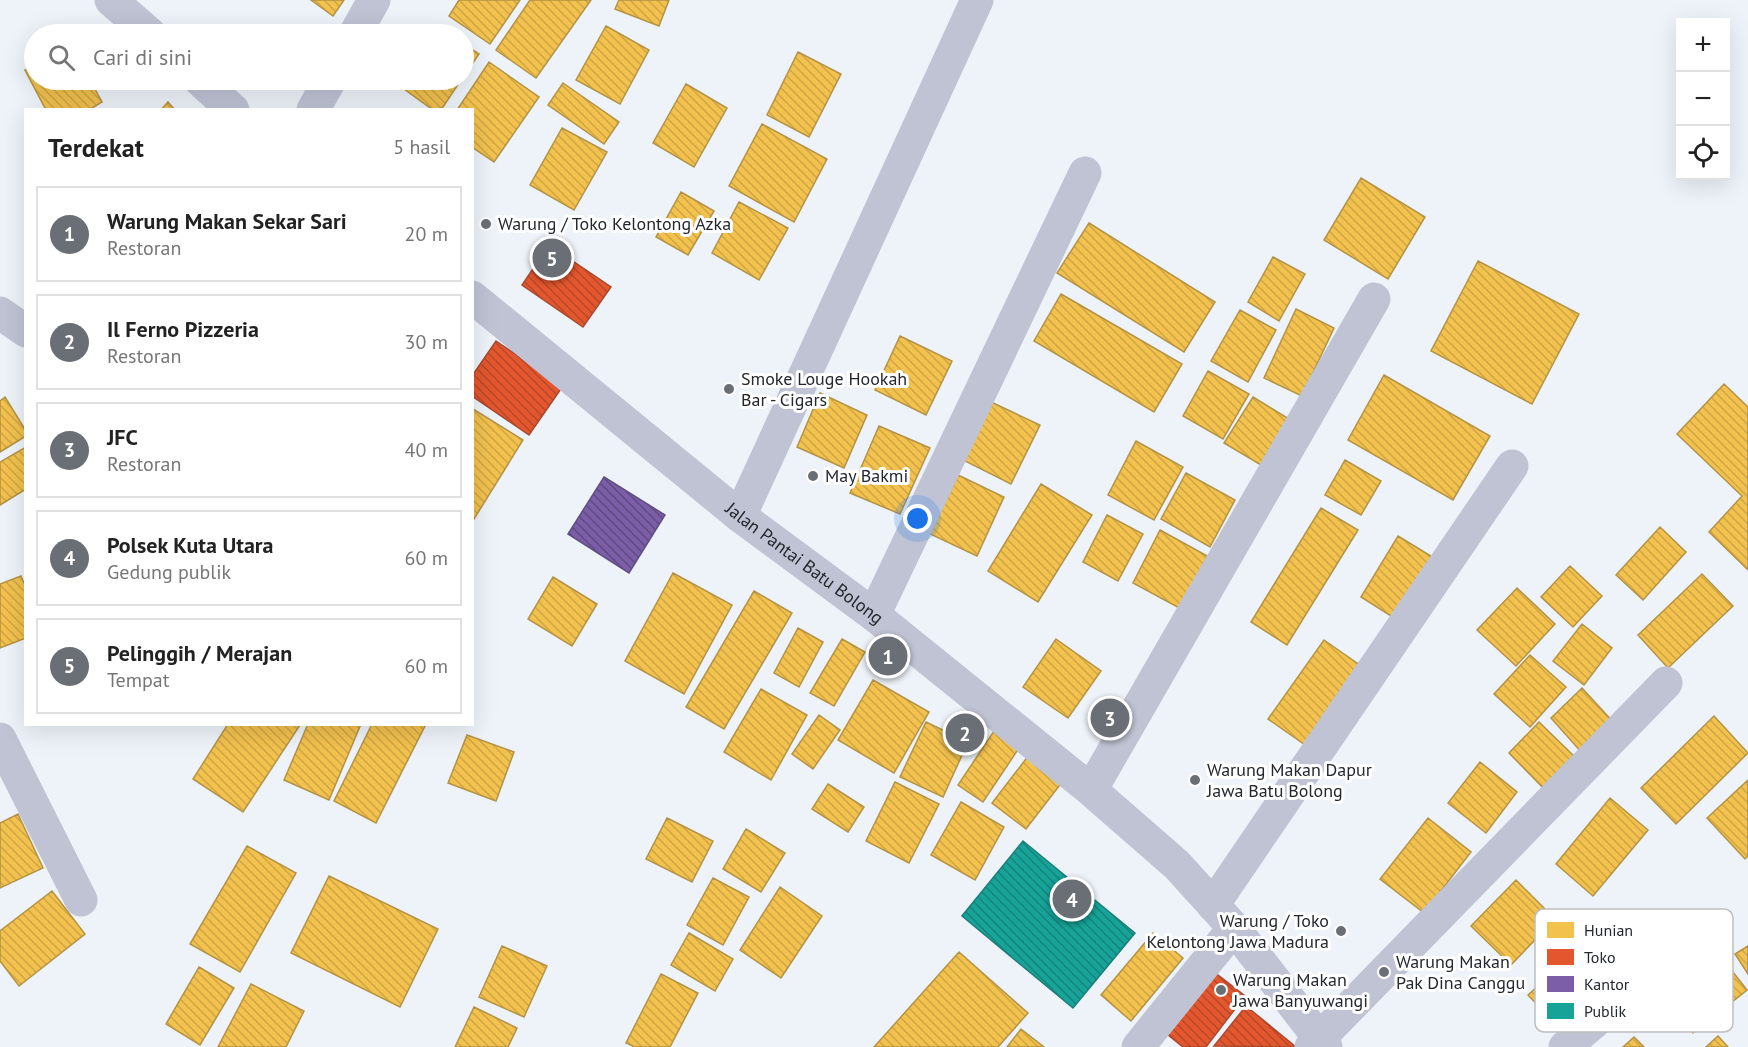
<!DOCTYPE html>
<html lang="id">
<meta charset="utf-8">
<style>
:root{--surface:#fff;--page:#f2f2f2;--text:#222;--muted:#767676;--line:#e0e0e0;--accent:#6a6f75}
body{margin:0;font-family:"PT Sans",sans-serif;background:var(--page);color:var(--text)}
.controls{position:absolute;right:18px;top:18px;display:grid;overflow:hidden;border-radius:0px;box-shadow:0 6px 24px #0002}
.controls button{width:54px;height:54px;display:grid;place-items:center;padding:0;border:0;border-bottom:2px solid var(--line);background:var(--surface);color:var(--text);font:30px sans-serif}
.you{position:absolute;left:918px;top:519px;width:21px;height:21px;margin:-15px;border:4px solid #fff;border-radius:50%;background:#1a73e8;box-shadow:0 0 0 9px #1a73e833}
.badge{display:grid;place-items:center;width:39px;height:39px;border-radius:50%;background:var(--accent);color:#fff;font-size:20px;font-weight:700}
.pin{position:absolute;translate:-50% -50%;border:3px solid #fff;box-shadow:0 2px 6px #0006}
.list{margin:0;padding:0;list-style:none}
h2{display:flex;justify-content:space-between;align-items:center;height:78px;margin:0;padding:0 24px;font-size:26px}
h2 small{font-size:20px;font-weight:400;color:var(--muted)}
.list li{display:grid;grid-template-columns:39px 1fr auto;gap:18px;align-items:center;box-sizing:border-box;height:96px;margin:0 12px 12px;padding:0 12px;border:2px solid var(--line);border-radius:0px}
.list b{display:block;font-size:22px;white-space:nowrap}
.list p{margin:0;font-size:20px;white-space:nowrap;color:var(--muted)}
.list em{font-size:20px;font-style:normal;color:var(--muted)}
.icon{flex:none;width:33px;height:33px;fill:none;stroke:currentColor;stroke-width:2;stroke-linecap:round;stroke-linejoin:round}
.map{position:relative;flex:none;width:1748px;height:1047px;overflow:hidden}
.search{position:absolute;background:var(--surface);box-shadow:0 6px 24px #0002;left:24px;top:24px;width:450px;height:66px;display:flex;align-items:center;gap:15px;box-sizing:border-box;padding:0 21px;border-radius:33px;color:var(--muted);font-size:22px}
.panel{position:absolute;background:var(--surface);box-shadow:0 6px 24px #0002;left:24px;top:108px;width:450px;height:618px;border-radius:0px}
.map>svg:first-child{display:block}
.homes{fill:url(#homes-back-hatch);stroke:#b49344;stroke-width:1.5}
.shops{fill:url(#shops-back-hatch);stroke:#aa492e;stroke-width:1.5}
.offices{fill:url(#offices-back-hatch);stroke:#614e83;stroke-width:1.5}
.public{fill:url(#public-back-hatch);stroke:#1b7e78;stroke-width:1.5}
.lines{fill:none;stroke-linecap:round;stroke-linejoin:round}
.minor{stroke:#bfc3d4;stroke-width:33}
.poi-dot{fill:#6a6f75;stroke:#fff;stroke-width:2}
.labels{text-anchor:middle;stroke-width:6;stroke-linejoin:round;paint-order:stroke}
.poi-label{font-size:18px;fill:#23282e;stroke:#fff;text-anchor:start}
.street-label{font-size:18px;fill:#23282e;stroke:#fff}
.key{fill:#fff;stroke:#bdbec0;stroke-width:1.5}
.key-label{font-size:16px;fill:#23282e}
</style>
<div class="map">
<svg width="1748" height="1047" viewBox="0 0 1748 1047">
<defs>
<pattern id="homes-back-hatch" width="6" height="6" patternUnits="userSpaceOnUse" patternTransform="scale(1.5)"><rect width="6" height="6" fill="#f2c14e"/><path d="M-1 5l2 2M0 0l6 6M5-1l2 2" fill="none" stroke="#cfa644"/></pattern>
<pattern id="shops-back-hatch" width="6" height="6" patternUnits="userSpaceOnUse" patternTransform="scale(1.5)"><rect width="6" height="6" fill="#e4572e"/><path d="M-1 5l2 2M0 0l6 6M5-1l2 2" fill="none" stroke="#b84828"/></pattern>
<pattern id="offices-back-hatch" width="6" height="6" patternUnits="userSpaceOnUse" patternTransform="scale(1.5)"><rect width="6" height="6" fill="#7b5ea7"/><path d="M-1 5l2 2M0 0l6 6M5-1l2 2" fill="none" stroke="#5f4a81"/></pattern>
<pattern id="public-back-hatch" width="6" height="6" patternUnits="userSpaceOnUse" patternTransform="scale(1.5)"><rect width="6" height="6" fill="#17a398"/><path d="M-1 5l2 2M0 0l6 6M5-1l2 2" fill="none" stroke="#14857c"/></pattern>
</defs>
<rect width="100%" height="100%" fill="#edf3f9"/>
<path class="homes" d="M 311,0 L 344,0 L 333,16 Z
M 459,0 L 520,0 L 490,44 L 449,16 Z
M 530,0 L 591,0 L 536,78 L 496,50 Z
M 619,0 L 669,0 L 659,26 L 615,9 Z
M 606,26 L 649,50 L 620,104 L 576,80 Z
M 440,28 L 450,34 L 436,34 Z
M 464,44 L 479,54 L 464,76 Z
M 798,52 L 841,74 L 809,137 L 767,115 Z
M 489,62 L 539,97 L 494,162 L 472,147 L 472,110 L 457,110 Z
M 34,65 L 34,80 L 90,80 L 102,102 L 89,110 L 46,110 L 25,70 Z
M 405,80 L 461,80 L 441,110 L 433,110 L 400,86 Z
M 563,83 L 619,122 L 604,144 L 548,105 Z
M 686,84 L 727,108 L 694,167 L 653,143 Z
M 168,102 L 175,110 L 161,110 Z
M 762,124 L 827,159 L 794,222 L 729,186 Z
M 562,128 L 607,152 L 574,210 L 530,185 Z
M 1361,178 L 1425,217 L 1388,279 L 1324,240 Z
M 681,192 L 714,211 L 688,255 L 656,237 Z
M 739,202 L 788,228 L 759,280 L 712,253 Z
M 1089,223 L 1215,302 L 1184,352 L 1057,273 Z
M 1273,257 L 1305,274 L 1279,321 L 1248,302 Z
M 1478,261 L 1579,314 L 1532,404 L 1431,351 Z
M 1061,294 L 1182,364 L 1154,412 L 1034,341 Z
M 1296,309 L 1334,328 L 1302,396 L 1264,378 Z
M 1240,310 L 1276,330 L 1248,382 L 1211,361 Z
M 900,336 L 952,361 L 926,415 L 875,390 Z
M 1208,371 L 1249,394 L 1223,439 L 1183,416 Z
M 1384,375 L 1490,436 L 1453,500 L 1348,440 Z
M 1724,384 L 1748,407 L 1748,570 L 1709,532 L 1742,496 L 1677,434 Z
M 820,393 L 867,415 L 844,468 L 797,447 Z
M 5,397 L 26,431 L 26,436 L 0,452 L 0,401 Z
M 1253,397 L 1294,422 L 1266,468 L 1224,443 Z
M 991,402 L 1040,425 L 1011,484 L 963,460 Z
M 473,409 L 523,440 L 474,519 L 472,518 Z
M 879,426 L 930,448 L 900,514 L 850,493 Z
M 1136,441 L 1183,467 L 1154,520 L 1108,495 Z
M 26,447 L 26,489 L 0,505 L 0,462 Z
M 1345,460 L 1381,481 L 1361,515 L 1325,495 Z
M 1186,473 L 1235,500 L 1210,547 L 1161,519 Z
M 958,475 L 1004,497 L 977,556 L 930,534 Z
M 1041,484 L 1092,515 L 1038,602 L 988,571 Z
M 1321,508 L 1358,530 L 1287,645 L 1251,622 Z
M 1107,515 L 1143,534 L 1118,581 L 1083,562 Z
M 1660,527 L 1686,552 L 1643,600 L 1616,575 Z
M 1160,530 L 1211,558 L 1183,610 L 1133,583 Z
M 1398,536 L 1439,561 L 1402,623 L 1361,597 Z
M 1570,566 L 1602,596 L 1573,627 L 1541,597 Z
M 673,573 L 732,605 L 684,694 L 625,661 Z
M 1702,574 L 1733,606 L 1668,668 L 1638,635 Z
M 21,576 L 26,588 L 26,638 L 0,648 L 0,584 Z
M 553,577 L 597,604 L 572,646 L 528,619 Z
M 1517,588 L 1555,624 L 1516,666 L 1477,630 Z
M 754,591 L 792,613 L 724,729 L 686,707 Z
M 1582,624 L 1612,648 L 1584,685 L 1553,661 Z
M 798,628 L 823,642 L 799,687 L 774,673 Z
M 842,639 L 865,652 L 834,706 L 810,693 Z
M 1056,639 L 1101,671 L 1068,718 L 1023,687 Z
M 1324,640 L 1364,668 L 1308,747 L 1268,719 Z
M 1530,655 L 1566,687 L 1530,727 L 1494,694 Z
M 873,680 L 929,712 L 894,773 L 838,740 Z
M 1582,688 L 1615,724 L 1583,754 L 1551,718 Z
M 761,689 L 807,715 L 771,780 L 724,752 Z
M 819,715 L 840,730 L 813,769 L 792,754 Z
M 1714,716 L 1748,753 L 1676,824 L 1641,788 Z
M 926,722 L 968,742 L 943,797 L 900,777 Z
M 1539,722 L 1578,760 L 1547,792 L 1509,753 Z
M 228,724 L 300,725 L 243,812 L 193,779 Z
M 308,724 L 361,724 L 329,800 L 284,780 Z
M 372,724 L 426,724 L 376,823 L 334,801 Z
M 996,728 L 1021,745 L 983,802 L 958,785 Z
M 467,735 L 514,752 L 496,801 L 448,783 Z
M 1029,755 L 1063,781 L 1026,829 L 992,803 Z
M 1480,762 L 1517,792 L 1486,833 L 1448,803 Z
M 1748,780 L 1748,856 L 1745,859 L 1707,818 Z
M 895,782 L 939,804 L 909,863 L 866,841 Z
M 828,784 L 864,807 L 848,832 L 812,809 Z
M 1610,798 L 1648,830 L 1593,896 L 1556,864 Z
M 961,802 L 1004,827 L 975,880 L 931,855 Z
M 18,814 L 43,868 L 0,888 L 0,823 Z
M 667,818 L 713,841 L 692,882 L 646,859 Z
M 1428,818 L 1471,852 L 1424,913 L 1380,879 Z
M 746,829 L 785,853 L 761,892 L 723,869 Z
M 247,846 L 296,873 L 240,972 L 190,944 Z
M 329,876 L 438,929 L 400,1007 L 291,953 Z
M 713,878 L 749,897 L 723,945 L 687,925 Z
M 1516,880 L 1555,919 L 1511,965 L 1471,926 Z
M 780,887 L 822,916 L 781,978 L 740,950 Z
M 52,891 L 85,934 L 19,986 L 0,961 L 0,931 Z
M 689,933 L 733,959 L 715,991 L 671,965 Z
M 1153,933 L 1183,958 L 1131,1021 L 1101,995 Z
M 502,946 L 547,966 L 524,1017 L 479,997 Z
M 1581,946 L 1614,982 L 1562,1031 L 1528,995 Z
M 1748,946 L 1748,974 L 1735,954 Z
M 959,952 L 1028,1013 L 998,1047 L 874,1047 Z
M 1718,953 L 1747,990 L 1693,1033 L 1664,996 Z
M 199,967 L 234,988 L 200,1045 L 166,1024 Z
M 661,974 L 698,993 L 670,1047 L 635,1047 L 626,1043 Z
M 251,984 L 304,1011 L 286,1047 L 218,1047 Z
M 474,1007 L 517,1028 L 508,1047 L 455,1047 Z
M 1021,1029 L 1044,1047 L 1007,1047 Z
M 1718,1036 L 1728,1047 L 1706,1047 Z
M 1634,1037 L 1644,1047 L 1623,1047 Z"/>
<path class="shops" d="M 549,245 L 611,287 L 583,327 L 522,285 Z
M 496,341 L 563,386 L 529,435 L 472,396 L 472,376 Z
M 1209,968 L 1245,996 L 1206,1047 L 1183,1047 L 1162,1030 Z
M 1246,1006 L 1296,1047 L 1214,1046 Z"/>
<path class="offices" d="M 604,477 L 665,515 L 629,573 L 568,534 Z"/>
<path class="public" d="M 1023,841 L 1135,933 L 1073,1008 L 962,916 Z"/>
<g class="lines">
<g class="minor">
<path d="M 111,0 L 150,34"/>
<path d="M 355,34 L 374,0"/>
<path d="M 200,80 L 233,110"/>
<path d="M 313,110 L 330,80"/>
<path id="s1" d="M 472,297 L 740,516 L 874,615 L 1091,790 L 1177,865 L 1234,928 L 1326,1047"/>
<path d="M 0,313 L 26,331"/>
<path d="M 740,516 L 977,0"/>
<path d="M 874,615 L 1085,173"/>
<path d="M 0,739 L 81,900"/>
<path d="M 1091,790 L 1374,299"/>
<path d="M 1213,905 L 1512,466"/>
<path d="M 1138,1047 L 1234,928"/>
<path d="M 1311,1047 L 1666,683"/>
<path d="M 1565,1047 L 1704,929"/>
</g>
</g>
<g class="poi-dot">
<circle cx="486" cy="224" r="6"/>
<circle cx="729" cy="389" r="6"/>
<circle cx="813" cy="476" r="6"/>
<circle cx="1195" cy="780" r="6"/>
<circle cx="1341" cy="931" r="6"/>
<circle cx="1384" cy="972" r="6"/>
<circle cx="1221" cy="990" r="6"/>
</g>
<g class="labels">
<g class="poi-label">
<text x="498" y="230">Warung / Toko Kelontong Azka</text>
<text x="741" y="385">Smoke Louge Hookah<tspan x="741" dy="21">Bar - Cigars</tspan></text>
<text x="825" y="482">May Bakmi</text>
<text x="1207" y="776">Warung Makan Dapur<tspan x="1207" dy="21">Jawa Batu Bolong</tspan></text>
<text x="1329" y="927" text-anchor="end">Warung / Toko<tspan x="1329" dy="21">Kelontong Jawa Madura</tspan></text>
<text x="1396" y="968">Warung Makan<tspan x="1396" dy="21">Pak Dina Canggu</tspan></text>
<text x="1233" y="986">Warung Makan<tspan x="1233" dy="21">Jawa Banyuwangi</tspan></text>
</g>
<g class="street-label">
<text dy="6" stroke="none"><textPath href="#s1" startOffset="426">Jalan Pantai Batu Bolong</textPath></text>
</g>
</g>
<rect x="1535" y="909" width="198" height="123" rx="9" class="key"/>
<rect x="1547" y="922" width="27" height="16" fill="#f2c14e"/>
<rect x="1547" y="949" width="27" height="16" fill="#e4572e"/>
<rect x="1547" y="976" width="27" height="16" fill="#7b5ea7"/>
<rect x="1547" y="1003" width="27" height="16" fill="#17a398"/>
<g class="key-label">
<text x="1584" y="936">Hunian</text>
<text x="1584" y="963">Toko</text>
<text x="1584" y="990">Kantor</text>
<text x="1584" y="1017">Publik</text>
</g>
</svg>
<div class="controls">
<button>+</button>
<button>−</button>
<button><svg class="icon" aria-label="locate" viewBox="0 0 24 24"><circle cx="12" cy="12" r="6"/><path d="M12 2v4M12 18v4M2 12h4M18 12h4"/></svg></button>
</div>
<div class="you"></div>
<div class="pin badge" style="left:888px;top:656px">1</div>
<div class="pin badge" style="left:965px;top:733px">2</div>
<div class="pin badge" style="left:1110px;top:718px">3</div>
<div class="pin badge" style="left:1072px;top:899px">4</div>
<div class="pin badge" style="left:552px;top:258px">5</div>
<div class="search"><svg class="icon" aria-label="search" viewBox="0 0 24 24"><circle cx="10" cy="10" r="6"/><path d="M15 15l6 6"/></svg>Cari di sini</div>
<section class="panel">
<h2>Terdekat<small>5 hasil</small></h2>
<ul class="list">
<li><span class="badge">1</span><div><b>Warung Makan Sekar Sari</b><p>Restoran</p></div><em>20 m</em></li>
<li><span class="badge">2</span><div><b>Il Ferno Pizzeria</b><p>Restoran</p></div><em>30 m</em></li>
<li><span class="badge">3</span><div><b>JFC</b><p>Restoran</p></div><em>40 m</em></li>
<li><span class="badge">4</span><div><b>Polsek Kuta Utara</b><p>Gedung publik</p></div><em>60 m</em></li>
<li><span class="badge">5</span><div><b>Pelinggih / Merajan</b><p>Tempat</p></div><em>60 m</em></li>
</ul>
</section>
</div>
